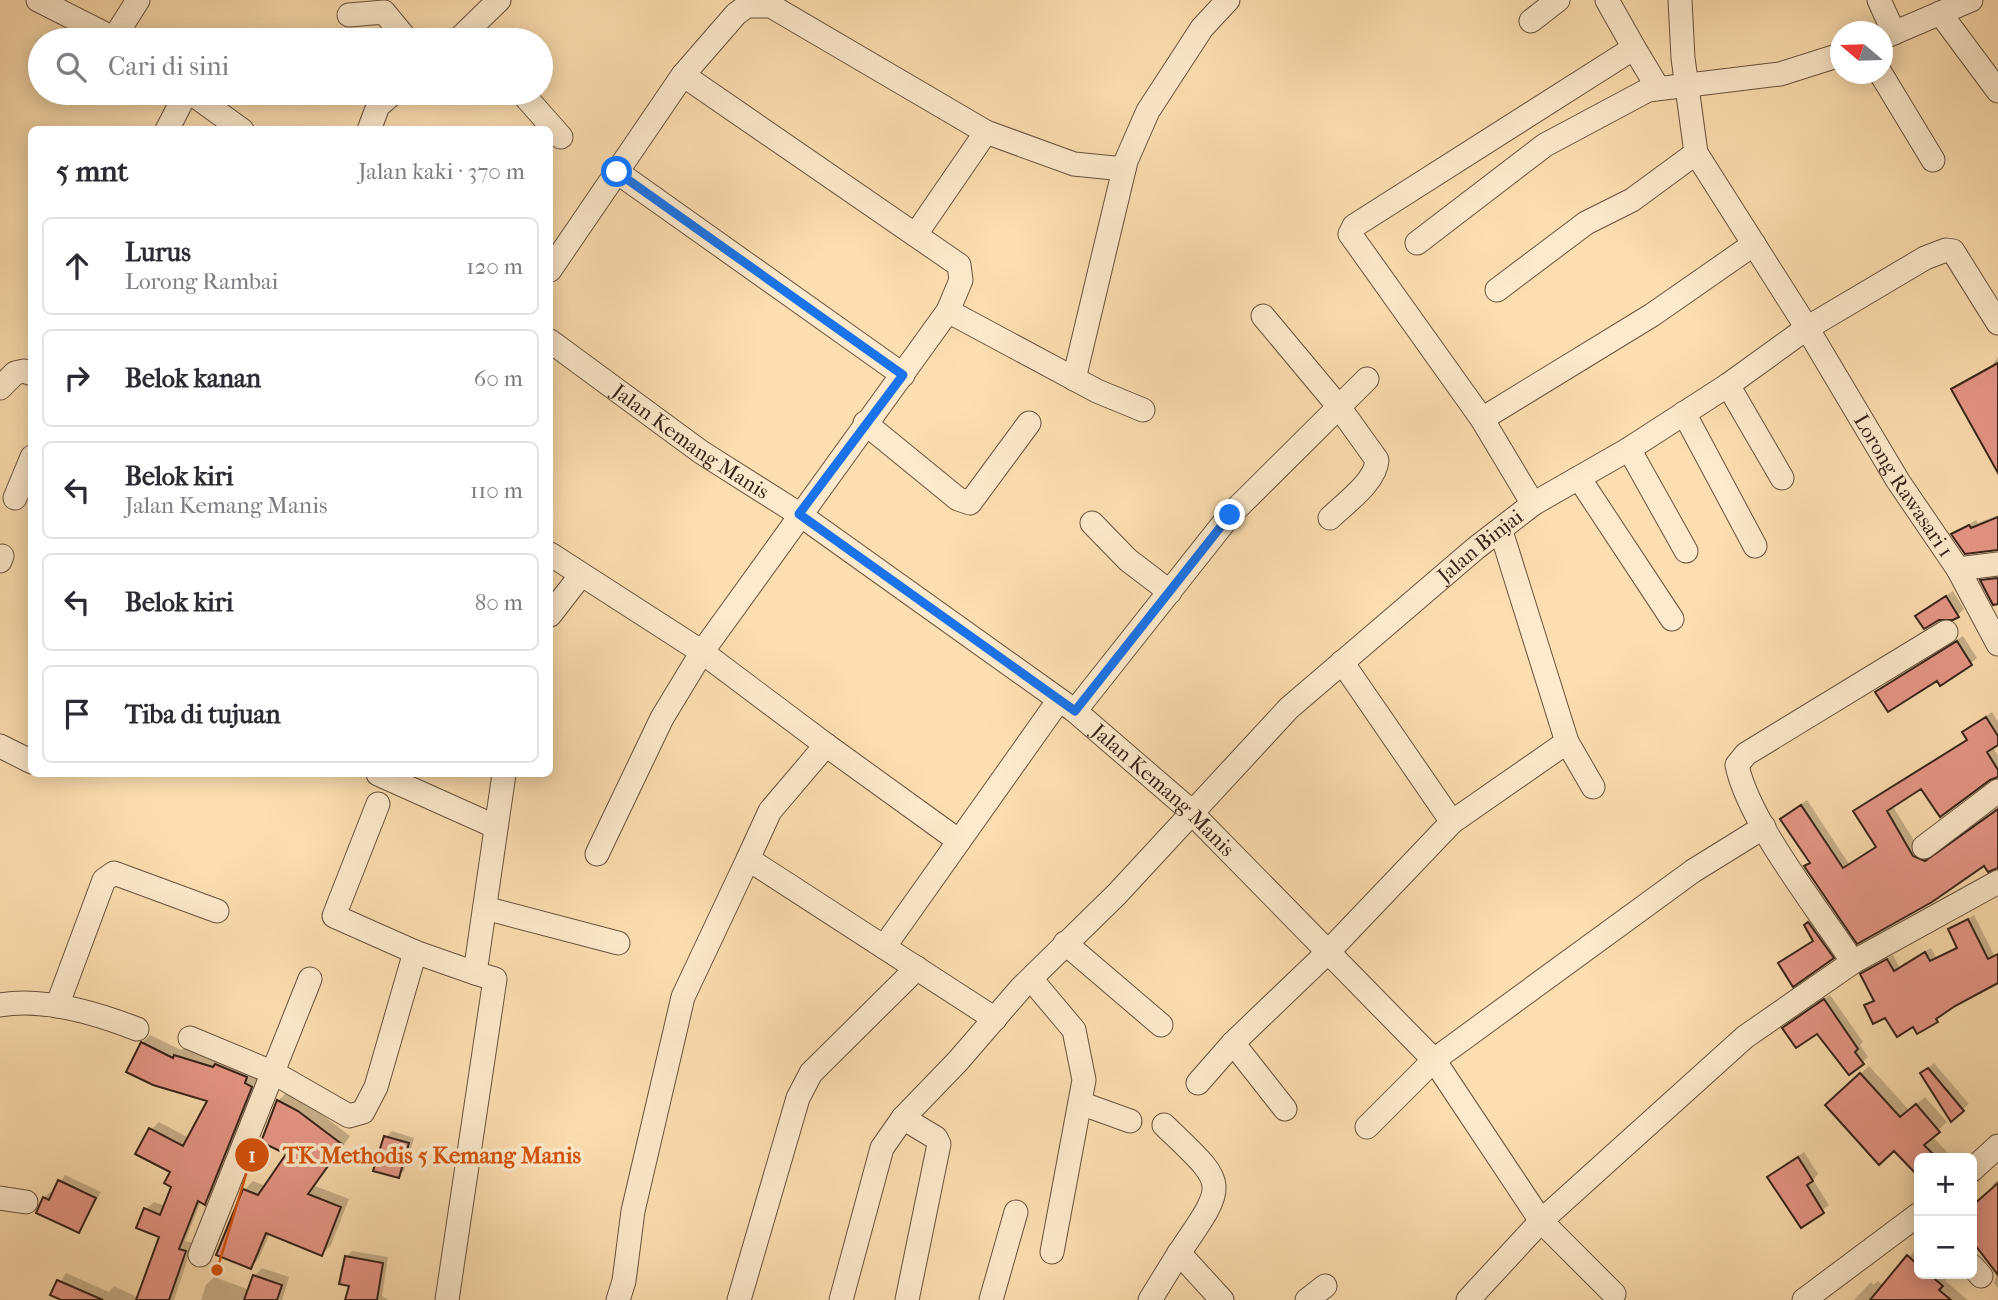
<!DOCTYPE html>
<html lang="id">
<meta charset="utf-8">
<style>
:root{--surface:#fff;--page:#f2f2f3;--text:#2b2b33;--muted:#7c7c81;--line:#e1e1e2}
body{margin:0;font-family:"IM FELL French Canon",serif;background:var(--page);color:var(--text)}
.controls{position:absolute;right:21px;bottom:21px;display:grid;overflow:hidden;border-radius:10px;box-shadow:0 4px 18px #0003}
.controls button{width:63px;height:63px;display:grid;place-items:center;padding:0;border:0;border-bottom:2px solid var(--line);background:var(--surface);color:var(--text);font:35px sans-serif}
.compass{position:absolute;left:1830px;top:21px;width:63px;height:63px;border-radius:50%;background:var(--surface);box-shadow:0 4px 18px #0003;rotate:289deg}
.stop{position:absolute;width:21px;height:21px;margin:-16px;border:5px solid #1a73e8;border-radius:50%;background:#fff}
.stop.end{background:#1a73e8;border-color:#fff;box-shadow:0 2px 7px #0008}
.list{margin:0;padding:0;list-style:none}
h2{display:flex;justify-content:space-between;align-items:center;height:91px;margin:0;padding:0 28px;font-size:30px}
h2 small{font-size:23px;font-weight:400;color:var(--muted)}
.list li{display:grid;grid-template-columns:46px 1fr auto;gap:21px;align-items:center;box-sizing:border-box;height:98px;margin:0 14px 14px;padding:0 14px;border:2px solid var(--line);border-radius:10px}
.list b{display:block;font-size:26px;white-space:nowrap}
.list p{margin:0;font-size:23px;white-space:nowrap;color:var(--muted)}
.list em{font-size:23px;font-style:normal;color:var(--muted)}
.icon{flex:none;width:38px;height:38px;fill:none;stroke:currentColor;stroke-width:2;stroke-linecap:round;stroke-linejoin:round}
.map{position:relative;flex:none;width:1998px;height:1300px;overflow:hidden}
.search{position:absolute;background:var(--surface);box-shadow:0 4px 18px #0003;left:28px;top:28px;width:525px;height:77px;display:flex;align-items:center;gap:18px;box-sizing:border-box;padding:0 24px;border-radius:38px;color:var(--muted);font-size:26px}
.panel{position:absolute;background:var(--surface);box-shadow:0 4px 18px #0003;left:28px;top:126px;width:525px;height:651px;border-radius:10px}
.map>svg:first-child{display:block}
.shadow{fill:#0003}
.building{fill:#e79788;stroke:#362318;stroke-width:2}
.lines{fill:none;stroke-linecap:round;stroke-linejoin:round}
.street-casing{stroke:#68523e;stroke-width:25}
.street{stroke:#fdeacc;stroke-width:23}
.route{stroke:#1a73e8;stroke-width:9}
.labels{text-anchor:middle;stroke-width:7;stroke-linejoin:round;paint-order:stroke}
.street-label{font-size:21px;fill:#362318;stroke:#fdeacc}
.leader{fill:none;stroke:#d6540d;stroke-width:2.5}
.callout-dot{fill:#d6540d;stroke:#fdeacc;stroke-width:2.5}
.mark-label{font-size:21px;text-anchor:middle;font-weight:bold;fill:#fff}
.callout-label{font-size:23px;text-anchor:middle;font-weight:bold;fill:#d6540d;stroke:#fdeacc;stroke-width:7;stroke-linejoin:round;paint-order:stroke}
</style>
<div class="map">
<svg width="1998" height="1300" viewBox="0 0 1998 1300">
<rect width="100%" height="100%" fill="#fcdeb0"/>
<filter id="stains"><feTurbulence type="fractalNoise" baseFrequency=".00286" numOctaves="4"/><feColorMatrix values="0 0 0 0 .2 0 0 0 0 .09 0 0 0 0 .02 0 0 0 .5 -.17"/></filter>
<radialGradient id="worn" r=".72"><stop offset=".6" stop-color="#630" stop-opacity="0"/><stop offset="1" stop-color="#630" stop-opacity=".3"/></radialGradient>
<path class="shadow" d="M 1998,357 L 1998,468 L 1953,389 L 1993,364 Z
M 1998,515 L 1998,549 L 1953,534 L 1976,520 L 1978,523 Z
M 1998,573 L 1998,602 L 1982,581 L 1988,575 Z
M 1953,591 L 1964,609 L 1958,615 L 1953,618 L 1917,616 Z
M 1963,636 L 1977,658 L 1971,663 L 1941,683 L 1938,679 L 1877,692 Z
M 1992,712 L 1998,722 L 1998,742 L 1992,746 L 1998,756 L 1998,777 L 1922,786 L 1892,805 L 1923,855 L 1940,853 L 1998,809 L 1998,867 L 1984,863 L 1931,899 L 1806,867 L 1811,862 L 1782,819 L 1788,813 L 1807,800 L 1849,864 L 1877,845 L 1856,811 L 1968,738 L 1964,732 Z
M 1974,915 L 1994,955 L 1998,953 L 1998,981 L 1941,1013 L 1937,1020 L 1914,1025 L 1866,1006 L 1875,999 L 1862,975 L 1867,969 L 1893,955 L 1899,967 L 1931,948 L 1936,957 L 1958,946 L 1950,930 Z
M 1811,920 L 1838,952 L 1832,957 L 1780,963 L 1815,940 L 1806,925 Z
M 1830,995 L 1863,1042 L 1860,1045 L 1868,1057 L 1862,1062 L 1817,1031 L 1790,1023 Z
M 150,1035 L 181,1050 L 184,1048 L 222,1059 L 259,1079 L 212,1195 L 204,1202 L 201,1201 L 185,1241 L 193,1243 L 174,1300 L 60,1300 L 53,1295 L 66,1273 L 109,1292 L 114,1286 L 139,1298 L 162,1236 L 146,1209 L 154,1202 L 166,1206 L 173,1186 L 172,1172 L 151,1130 L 159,1122 L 189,1138 L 209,1100 L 142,1043 Z
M 1934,1063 L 1969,1104 L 1951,1120 L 1922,1073 Z
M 1869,1066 L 1909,1110 L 1925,1097 L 1947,1122 L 1932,1136 L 1953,1158 L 1919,1158 L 1919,1175 L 1835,1097 Z
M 287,1092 L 307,1103 L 350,1136 L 315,1186 L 349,1199 L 331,1245 L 322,1254 L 270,1233 L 259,1258 L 251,1267 L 244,1190 L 253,1181 L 266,1186 L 289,1154 L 264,1141 L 278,1101 Z
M 392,1131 L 414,1138 L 404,1171 L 398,1176 L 386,1137 Z
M 1804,1152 L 1818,1174 L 1813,1180 L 1829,1205 L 1801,1226 L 1769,1177 Z
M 65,1175 L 101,1192 L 79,1231 L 44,1198 L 50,1192 L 53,1194 Z
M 1998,1180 L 1998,1288 L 1994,1283 L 1997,1274 L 1994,1267 L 1974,1241 L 1972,1243 L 1972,1205 L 1994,1187 L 1992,1185 Z
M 1916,1249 L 1919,1252 L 1919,1274 L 1945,1274 L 1949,1277 L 1945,1281 L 1968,1300 L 1854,1300 L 1871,1282 L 1873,1285 L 1878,1281 L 1884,1286 Z
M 352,1251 L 388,1257 L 382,1296 L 388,1300 L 347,1300 L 351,1284 L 346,1257 Z
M 262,1268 L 289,1277 L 282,1300 L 201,1300 L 206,1285 L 214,1277 L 250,1290 L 254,1276 Z"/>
<path class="building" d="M 1998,363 L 1998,473 L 1951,389 Z
M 1998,517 L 1998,550 L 1965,554 L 1951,534 L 1969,525 L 1971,528 Z
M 1998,578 L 1998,604 L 1993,605 L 1980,580 Z
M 1946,596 L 1959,617 L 1953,620 L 1939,620 L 1924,629 L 1915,616 Z
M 1957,641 L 1972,665 L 1940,686 L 1937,681 L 1888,712 L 1875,692 Z
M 1986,717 L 1998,736 L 1998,745 L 1987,752 L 1998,770 L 1998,777 L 1990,780 L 1940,817 L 1921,789 L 1887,811 L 1913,856 L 1925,861 L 1998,809 L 1998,868 L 1988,872 L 1984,866 L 1932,902 L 1857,944 L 1804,866 L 1810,863 L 1780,819 L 1801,805 L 1843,868 L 1876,847 L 1853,811 L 1967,740 L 1962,732 Z
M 1968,919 L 1988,959 L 1998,954 L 1998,983 L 1955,1006 L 1936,1019 L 1938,1022 L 1917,1034 L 1913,1027 L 1897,1037 L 1885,1018 L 1873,1024 L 1864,1005 L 1874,1001 L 1860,974 L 1887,959 L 1894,971 L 1925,952 L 1930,961 L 1957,948 L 1948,929 Z
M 1808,922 L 1834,958 L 1793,987 L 1778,963 L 1813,941 L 1804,925 Z
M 1824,999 L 1858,1049 L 1855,1052 L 1864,1064 L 1849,1075 L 1817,1034 L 1796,1048 L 1782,1028 Z
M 141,1042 L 173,1058 L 174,1055 L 213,1067 L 215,1064 L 247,1077 L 245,1083 L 252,1087 L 206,1202 L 205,1205 L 198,1201 L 179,1249 L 186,1251 L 169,1300 L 136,1300 L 159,1237 L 136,1228 L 144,1208 L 160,1215 L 171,1187 L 164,1183 L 170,1172 L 135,1154 L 149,1128 L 183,1146 L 207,1101 L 153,1085 L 126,1072 Z
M 1928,1068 L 1964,1111 L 1951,1122 L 1920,1073 Z
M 1860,1073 L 1900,1117 L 1916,1104 L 1940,1132 L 1924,1145 L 1937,1158 L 1919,1158 L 1919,1177 L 1894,1151 L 1879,1165 L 1825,1105 Z
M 277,1100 L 298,1111 L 343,1145 L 308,1194 L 341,1207 L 322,1256 L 266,1233 L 251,1269 L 216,1255 L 243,1189 L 258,1195 L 286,1154 L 261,1142 Z
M 384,1136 L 409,1143 L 399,1178 L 373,1171 Z
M 1798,1157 L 1813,1181 L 1807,1185 L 1824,1213 L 1801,1228 L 1767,1177 Z
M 58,1180 L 96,1198 L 79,1233 L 36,1213 L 43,1197 L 49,1200 Z
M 1998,1183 L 1998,1275 L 1972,1241 L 1972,1206 Z
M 1907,1255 L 1919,1266 L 1919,1274 L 1929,1274 L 1943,1286 L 1939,1290 L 1951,1300 L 1870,1300 Z
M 345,1256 L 383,1263 L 377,1300 L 345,1300 L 349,1286 L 339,1284 Z
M 253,1275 L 282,1285 L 277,1300 L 244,1300 Z
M 57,1280 L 103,1300 L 61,1300 L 50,1295 Z"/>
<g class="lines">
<g class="street-casing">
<g id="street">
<path d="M 38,0 L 117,40"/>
<path id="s1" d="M 1680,0 L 1683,58 L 1696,153 L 1807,328 L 1898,481 L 1958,569 L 1998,644"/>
<path d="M 1879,0 L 1894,33"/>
<path d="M 1940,13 L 1998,91"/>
<path d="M 349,15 L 384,12 L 407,40"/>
<path d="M 1531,21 L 1558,0"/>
<path d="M 114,38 L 138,0"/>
<path d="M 1882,38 L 1971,0"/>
<path d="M 458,40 L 499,0"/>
<path d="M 1634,48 L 1658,88"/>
<path d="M 1881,74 L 1933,160"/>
<path d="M 191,93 L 242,130"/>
<path d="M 522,93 L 561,137"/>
<path d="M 167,130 L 186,93"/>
<path d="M 369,130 L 378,106 L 393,93"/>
<path d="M 617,172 L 903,375"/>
<path d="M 916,234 L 986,132"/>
<path d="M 1417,243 L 1545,145 L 1648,90 L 1780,74 L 1840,55"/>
<path d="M 550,270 L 683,75 L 736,14 L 747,6 L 771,6 L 986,132 L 1074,164 L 1124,169"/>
<path d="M 1497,290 L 1586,223 L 1632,200 L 1696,153"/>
<path d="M 948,311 L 1097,391 L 1143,410"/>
<path d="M 1263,316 L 1339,407 L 1377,460 C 1376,482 1344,504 1330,518"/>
<path id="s2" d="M 550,341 L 701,452 L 799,514 L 1075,711 L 1184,805 L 1434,1060 L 1541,1221 L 1614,1294"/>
<path d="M 1074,379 L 1126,161 L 1148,111 L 1202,28 L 1228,0"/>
<path d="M 1728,385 L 1782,478"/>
<path d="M 0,388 L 15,373 L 24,371 L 32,374"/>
<path d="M 1684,413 L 1755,546"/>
<path d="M 1482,419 L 1652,315 L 1754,244"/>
<path d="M 865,423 L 958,499 L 970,503 L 1029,423"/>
<path d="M 1629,449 L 1686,551"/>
<path d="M 1579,478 L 1672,619"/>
<path d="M 15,498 L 32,457"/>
<path d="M 1533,504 L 1482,419 L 1350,234 L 1354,226 L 1634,48 L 1607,0"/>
<path d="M 1092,523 L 1128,560 L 1170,592"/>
<path d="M 1501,531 L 1567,742 L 1593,787"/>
<path d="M 550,554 L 702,652 L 826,745 L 770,811 L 748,859 L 995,1019"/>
<path d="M 0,561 L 2,556"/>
<path d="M 1958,569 L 1998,564"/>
<path d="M 550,615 L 581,575"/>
<path d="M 1946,632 L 1746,754 L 1737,765 C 1748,821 1820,912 1853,962 L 1998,882"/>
<path d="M 1342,662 L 1452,822"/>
<path d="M 1075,711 L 1230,515 L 1367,379"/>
<path d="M 826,745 L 959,841"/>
<path d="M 0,746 L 32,762"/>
<path d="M 378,774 L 494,826"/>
<path d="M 378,804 L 334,916 L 415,952 L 475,973"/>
<path d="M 1924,847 L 1998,791"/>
<path d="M 597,854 L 662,718 L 702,652 L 948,311 L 961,280 L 959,265 L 683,75"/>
<path d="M 485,908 L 618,943"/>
<path d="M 1065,943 L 1161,1025"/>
<path d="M 884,947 L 1059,700"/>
<path d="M 1031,979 L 1074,1030 L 1084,1080 L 1052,1252"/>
<path d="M 0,1005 C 44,997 96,1013 137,1029"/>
<path d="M 57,1006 L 104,880 L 114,873 L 217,911"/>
<path d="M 190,1038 L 274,1073 L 349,1116 L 363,1112 L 376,1087 L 415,952"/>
<path d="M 1233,1043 L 1285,1109"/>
<path d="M 1198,1083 L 1233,1043 L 1328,952 L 1452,822 L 1567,742"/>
<path d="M 1080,1103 L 1130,1121"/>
<path d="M 903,1118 L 936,1138 L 939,1144 L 907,1300"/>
<path d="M 1164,1125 C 1227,1186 1229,1180 1179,1253"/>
<path d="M 1367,1127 L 1434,1060 L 1693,871 L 1764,827"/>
<path d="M 1972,1170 L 1998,1146"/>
<path d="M 0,1198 L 26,1202"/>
<path d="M 200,1255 L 310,979"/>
<path d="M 1972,1266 L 1981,1276"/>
<path d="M 447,1300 L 495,979 L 475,973 L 504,774"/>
<path d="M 618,1300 L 624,1281 L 633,1211 L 683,997 L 748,859"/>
<path d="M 739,1300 L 798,1098 L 811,1073 L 917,968"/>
<path id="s3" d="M 841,1300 L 882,1148 L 903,1118 L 958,1061 L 1021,988 L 1117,894 L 1289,708 L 1476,548 L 1533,504 L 1629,449 L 1728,385 L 1807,328 L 1925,258 L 1946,250 L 1953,251 L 1998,323"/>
<path d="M 991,1300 L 1016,1212"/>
<path d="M 1150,1300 L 1179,1253 L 1222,1300"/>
<path d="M 1307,1300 L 1325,1286"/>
<path d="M 1468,1300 L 1541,1221 L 1745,1037 L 1853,962"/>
<path d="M 1804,1300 L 1919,1214"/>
</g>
</g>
<use href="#street" class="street"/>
</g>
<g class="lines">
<path class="route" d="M 617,172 L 903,375 L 799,514 L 1075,711 L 1230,515"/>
</g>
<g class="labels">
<g class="street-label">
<text dy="7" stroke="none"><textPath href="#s2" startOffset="173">Jalan Kemang Manis</textPath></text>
<text dy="7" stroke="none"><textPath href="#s1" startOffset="546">Lorong Rawasari 1</textPath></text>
<text dy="7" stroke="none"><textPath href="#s3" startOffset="1008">Jalan Binjai</textPath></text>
<text dy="7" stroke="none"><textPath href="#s2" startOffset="761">Jalan Kemang Manis</textPath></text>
</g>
</g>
<path class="leader" d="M217 1270L252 1155"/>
<g class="callout-dot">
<circle cx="217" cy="1270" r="7"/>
<circle cx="252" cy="1155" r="18"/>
</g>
<g class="mark-label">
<text x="252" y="1162">1</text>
</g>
<g class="callout-label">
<text x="432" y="1163">TK Methodis 5 Kemang Manis</text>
</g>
<rect width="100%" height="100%" filter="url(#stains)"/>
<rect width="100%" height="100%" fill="url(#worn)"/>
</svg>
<div class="controls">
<button>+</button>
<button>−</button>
</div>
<svg class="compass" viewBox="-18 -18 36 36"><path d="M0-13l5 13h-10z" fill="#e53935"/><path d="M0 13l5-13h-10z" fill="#7c7c81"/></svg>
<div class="stop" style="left:617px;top:172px"></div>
<div class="stop end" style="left:1230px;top:515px"></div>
<div class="search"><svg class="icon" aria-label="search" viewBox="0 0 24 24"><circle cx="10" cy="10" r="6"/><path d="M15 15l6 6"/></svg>Cari di sini</div>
<section class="panel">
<h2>5 mnt<small>Jalan kaki · 370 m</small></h2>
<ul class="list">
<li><svg class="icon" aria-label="ahead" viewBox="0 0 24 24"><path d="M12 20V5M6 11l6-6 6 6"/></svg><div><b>Lurus</b><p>Lorong Rambai</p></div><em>120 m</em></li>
<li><svg class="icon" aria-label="right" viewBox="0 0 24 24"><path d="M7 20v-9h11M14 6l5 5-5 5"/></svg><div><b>Belok kanan</b></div><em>60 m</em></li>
<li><svg class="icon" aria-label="left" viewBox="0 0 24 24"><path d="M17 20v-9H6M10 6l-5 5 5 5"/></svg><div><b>Belok kiri</b><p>Jalan Kemang Manis</p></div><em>110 m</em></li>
<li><svg class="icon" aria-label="left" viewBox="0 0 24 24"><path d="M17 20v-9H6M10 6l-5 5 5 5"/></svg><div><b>Belok kiri</b></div><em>80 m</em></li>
<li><svg class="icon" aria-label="arrive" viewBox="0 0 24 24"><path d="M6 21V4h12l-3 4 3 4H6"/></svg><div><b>Tiba di tujuan</b></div></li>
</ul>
</section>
</div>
